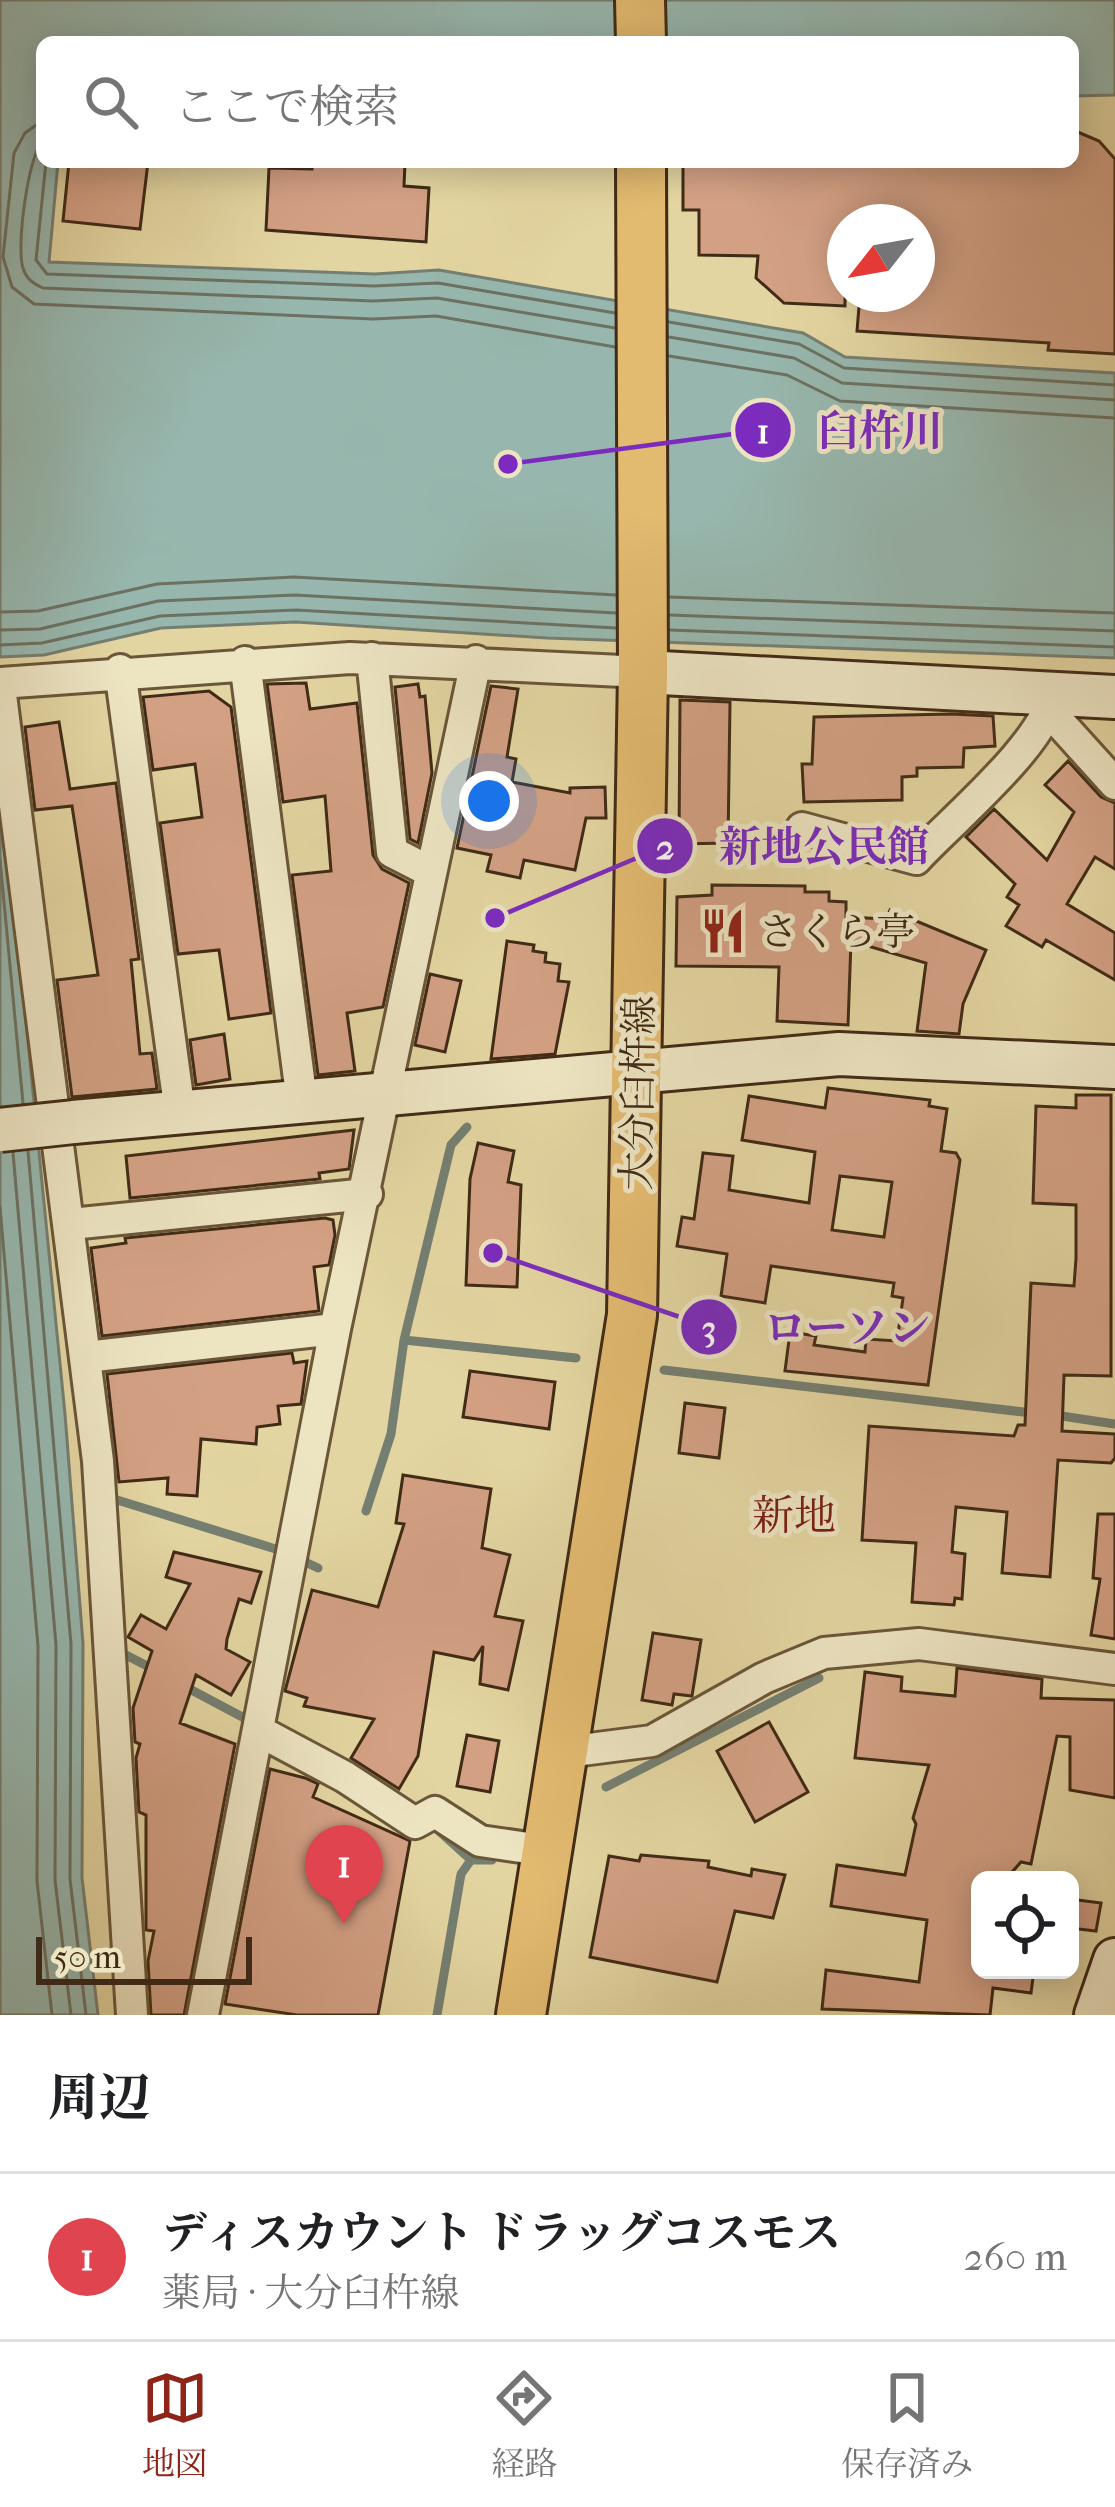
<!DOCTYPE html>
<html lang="ja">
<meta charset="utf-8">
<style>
:root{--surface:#fff;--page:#f6f6f6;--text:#202124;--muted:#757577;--line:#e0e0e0;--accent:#8f2418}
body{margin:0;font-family:"IM FELL French Canon","Noto Serif JP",serif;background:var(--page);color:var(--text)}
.controls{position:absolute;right:36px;bottom:36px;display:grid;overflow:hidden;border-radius:18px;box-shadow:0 6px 30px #0003}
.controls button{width:108px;height:108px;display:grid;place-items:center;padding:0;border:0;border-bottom:3px solid var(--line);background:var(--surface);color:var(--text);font:60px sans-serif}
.compass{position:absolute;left:827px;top:204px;width:108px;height:108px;border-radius:50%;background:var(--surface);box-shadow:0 6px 30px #0003;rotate:239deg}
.scale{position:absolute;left:36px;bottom:30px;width:216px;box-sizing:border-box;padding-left:12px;border:6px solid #412b16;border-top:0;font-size:33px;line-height:42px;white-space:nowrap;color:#412b16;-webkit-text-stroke:9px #ede4c2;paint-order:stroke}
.you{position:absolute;left:489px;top:801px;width:42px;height:42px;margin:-30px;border:9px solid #fff;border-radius:50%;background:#1a73e8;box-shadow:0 0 0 18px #1a73e833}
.badge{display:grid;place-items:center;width:78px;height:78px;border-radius:50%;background:var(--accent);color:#fff;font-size:39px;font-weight:700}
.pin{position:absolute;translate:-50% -99px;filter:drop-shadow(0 3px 6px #0008)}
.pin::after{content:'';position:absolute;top:63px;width:42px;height:36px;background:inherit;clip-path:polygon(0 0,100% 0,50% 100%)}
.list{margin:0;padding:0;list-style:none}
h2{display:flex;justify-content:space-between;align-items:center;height:156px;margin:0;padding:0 48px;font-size:51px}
h2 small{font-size:39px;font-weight:400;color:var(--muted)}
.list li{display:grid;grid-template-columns:78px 1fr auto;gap:36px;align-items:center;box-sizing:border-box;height:168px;padding:0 48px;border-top:3px solid var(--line)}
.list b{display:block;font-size:45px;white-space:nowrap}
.list p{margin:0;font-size:39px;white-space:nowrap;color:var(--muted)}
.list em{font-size:39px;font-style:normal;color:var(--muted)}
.icon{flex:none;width:66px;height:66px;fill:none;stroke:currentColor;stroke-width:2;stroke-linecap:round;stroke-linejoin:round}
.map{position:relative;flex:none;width:1115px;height:2015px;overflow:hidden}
.search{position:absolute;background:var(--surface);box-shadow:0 6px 30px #0003;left:36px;right:36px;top:36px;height:132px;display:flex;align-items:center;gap:30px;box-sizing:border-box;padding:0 42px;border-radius:18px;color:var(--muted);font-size:45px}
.sheet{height:324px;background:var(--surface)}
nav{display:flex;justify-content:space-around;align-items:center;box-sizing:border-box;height:168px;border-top:3px solid var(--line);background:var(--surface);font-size:33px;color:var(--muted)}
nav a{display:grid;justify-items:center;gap:6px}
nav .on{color:var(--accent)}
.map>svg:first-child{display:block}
.water{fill:#97b7ae;stroke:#757f71;stroke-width:3}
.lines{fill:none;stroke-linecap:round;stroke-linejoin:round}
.shore{stroke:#6c7162;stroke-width:3}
.stream{stroke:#757f71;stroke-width:9}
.building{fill:#d3a084;stroke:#412b16;stroke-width:3;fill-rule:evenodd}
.street-casing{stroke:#6a5639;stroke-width:36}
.secondary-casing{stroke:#412b16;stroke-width:48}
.primary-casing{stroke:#412b16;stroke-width:54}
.street{stroke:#ede4c2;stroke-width:30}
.secondary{stroke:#ede4c2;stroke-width:42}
.primary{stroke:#e2ba70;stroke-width:48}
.secondary-bridge-casing{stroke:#412b16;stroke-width:48;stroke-linecap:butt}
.secondary-bridge{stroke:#ede4c2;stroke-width:42}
.labels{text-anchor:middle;stroke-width:10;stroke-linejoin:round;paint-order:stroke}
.poi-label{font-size:39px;fill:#412b16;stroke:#ede4c2;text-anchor:start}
.street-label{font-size:39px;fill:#412b16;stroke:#ede4c2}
.neighbourhood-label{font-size:42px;fill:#7a1f14;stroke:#ede4c2}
.leader{fill:none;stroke:#7b2cbf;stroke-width:4.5}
.callout-dot{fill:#7b2cbf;stroke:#ede4c2;stroke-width:4.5}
.mark-label{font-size:36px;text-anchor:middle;font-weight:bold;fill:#fff}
.callout-label{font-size:42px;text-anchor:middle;font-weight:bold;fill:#7b2cbf;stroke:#ede4c2;stroke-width:10;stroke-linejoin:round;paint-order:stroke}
</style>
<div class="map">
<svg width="1115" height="2015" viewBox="0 0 1115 2015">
<rect width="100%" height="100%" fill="#e3d5a1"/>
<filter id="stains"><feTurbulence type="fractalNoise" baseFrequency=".00167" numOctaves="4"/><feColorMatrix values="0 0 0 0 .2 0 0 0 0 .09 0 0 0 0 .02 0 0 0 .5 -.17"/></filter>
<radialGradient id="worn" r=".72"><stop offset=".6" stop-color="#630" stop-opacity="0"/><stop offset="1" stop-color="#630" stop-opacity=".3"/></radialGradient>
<path class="water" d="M 0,0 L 1115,0 L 1115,95 L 1073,96 L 1073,42 L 42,42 L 42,162 L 58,162 L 49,262 L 375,274 L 439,270 L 803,333 L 845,357 L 1115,373 L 1115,658 L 547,638 L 296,622 L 161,628 L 44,655 L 0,657 Z
M 0,760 L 65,1414 L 83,1644 L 82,1878 L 98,2015 L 0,2015 Z"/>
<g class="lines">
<path class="shore" d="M 42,121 L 25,133 L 14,153 L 3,257 L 12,287 L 34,304 L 373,319 L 436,316 L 615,347
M 42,142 C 28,157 16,247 23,268 C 26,279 34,284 43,288 L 373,301 L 437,298 L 615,328
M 46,162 L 36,260 L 47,274 L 374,286 L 438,283 L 615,313
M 669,322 L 799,344 L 844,368 L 1115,385
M 669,337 L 794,358 L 842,383 L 1115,400
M 669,356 L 787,375 L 840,401 L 1115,418
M 670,597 L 1115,613
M 0,612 L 38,611 L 157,584 L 294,577 L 616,595
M 670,615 L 1115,631
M 0,630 L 40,629 L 158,601 L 295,595 L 616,613
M 670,630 L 1115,647
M 0,645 L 42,643 L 160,616 L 296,610 L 616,628
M 0,860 L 23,1103
M 28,1151 L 71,1644 L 70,1879 L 86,2015
M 13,1153 L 56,1645 L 55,1880 L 71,2015
M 0,1207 L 38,1646 L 37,1881 L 52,2015"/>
<path class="stream" d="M 404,1340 L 576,1358
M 664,1370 L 1032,1413
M 1055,1415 L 1115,1424
M 114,1499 L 282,1551
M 366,1511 L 391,1434 L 404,1340 L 451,1145 L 467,1127
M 303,1561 L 318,1568
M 124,1654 L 153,1669
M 184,1686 L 248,1720
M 606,1787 L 819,1678
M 439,1831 L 471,1860 L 492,1860
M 437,2015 L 461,1874 L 471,1860"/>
</g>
<path class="building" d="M 1073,130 L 1099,141 L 1115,159 L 1115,354 L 1048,350 L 1049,343 L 857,331 L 860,294 L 917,294 L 917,222 L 845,222 L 845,306 L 784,303 L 756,278 L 758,256 L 699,255 L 699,210 L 683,210 L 683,162 L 1073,162 Z
M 69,162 L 148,162 L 140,229 L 63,221 Z
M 313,162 L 405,162 L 404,186 L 429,188 L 426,242 L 266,230 L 269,168 L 312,169 Z
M 306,683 L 310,709 L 357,703 L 373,855 L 382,869 L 409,883 L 383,1007 L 347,1013 L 355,1071 L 318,1075 L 292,875 L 331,871 L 325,796 L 283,802 L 267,684 Z
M 418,684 L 420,697 L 425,696 L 432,773 L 418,843 L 410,839 L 395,687 Z
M 491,686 L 518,689 L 507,757 L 516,759 L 512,782 L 570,793 L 570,788 L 605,787 L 606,818 L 586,818 L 575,870 L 524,860 L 520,878 L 487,871 L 491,855 L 457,848 Z
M 209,691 L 231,707 L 271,1013 L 229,1019 L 219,950 L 178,954 L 160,823 L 202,817 L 195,764 L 153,770 L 143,697 Z
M 680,700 L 730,702 L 728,843 L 679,844 Z
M 951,714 L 993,716 L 995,746 L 964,748 L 963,767 L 917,768 L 917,776 L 902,777 L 902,800 L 804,802 L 802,764 L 812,764 L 814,717 Z
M 59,722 L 70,789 L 116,783 L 139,959 L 131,960 L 140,1054 L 152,1053 L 157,1089 L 72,1097 L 57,980 L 98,975 L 72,806 L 35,810 L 25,727 Z
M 1068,761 L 1101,797 L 1115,803 L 1115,869 L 1095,857 L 1067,904 L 1115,933 L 1115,980 L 1046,940 L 1042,947 L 1006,926 L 1019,905 L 1007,897 L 1015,884 L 966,837 L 994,809 L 1047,860 L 1074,812 L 1045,785 Z
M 712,885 L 805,886 L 805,892 L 829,892 L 829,901 L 846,902 L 846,917 L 886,919 L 890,910 L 986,950 L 963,1004 L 959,1034 L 917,1031 L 926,963 L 851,941 L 848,1025 L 777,1021 L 779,967 L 676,966 L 677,897 L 712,895 Z
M 507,941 L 534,945 L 533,951 L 546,953 L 545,962 L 560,964 L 558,981 L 569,982 L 555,1054 L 491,1059 Z
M 430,974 L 461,981 L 445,1052 L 415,1045 Z
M 224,1034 L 230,1079 L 196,1085 L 190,1040 Z
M 828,1088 L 930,1100 L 929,1106 L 947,1109 L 941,1151 L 956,1153 L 960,1160 L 928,1385 L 785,1371 L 790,1332 L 816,1336 L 814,1345 L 865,1352 L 866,1339 L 897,1341 L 903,1298 L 892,1296 L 894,1283 L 771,1266 L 765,1303 L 721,1296 L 727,1254 L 677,1246 L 682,1217 L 694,1219 L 703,1153 L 733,1156 L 729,1190 L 809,1203 L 815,1152 L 742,1140 L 749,1096 L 825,1108 ZM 840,1176 L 892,1182 L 884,1237 L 832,1230 Z
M 1076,1095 L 1111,1095 L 1111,1376 L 1064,1375 L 1062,1431 L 1115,1434 L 1115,1458 L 1111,1463 L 1058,1460 L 1050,1577 L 1002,1573 L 1007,1512 L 956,1507 L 952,1552 L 965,1554 L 962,1599 L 955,1598 L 954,1605 L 912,1602 L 916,1543 L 862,1540 L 869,1426 L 1014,1436 L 1018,1425 L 1025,1425 L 1031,1283 L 1074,1286 L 1076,1258 L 1076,1205 L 1033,1203 L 1036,1106 L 1076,1108 Z
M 354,1130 L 349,1169 L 319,1173 L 320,1179 L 130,1198 L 126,1156 Z
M 478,1143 L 514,1151 L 508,1182 L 521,1185 L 517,1287 L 466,1285 L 470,1179 Z
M 325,1218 L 333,1220 L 335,1235 L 329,1265 L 314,1267 L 319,1311 L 102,1336 L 91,1248 L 126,1243 L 125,1238 Z
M 292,1353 L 294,1363 L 307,1361 L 301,1404 L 278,1406 L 280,1424 L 257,1427 L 256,1444 L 201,1439 L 197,1496 L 167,1494 L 168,1478 L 119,1482 L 107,1374 Z
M 470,1371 L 555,1382 L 549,1429 L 463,1417 Z
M 685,1403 L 725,1408 L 719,1458 L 679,1453 Z
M 403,1475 L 491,1489 L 482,1548 L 510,1555 L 495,1616 L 523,1621 L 508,1690 L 480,1684 L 483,1646 L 474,1660 L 434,1652 L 418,1756 L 399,1789 L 351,1758 L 374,1719 L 304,1706 L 307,1698 L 285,1691 L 312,1590 L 378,1607 L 404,1524 L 396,1523 Z
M 1098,1514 L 1115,1514 L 1115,1639 L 1091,1635 L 1100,1579 L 1093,1578 Z
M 174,1552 L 261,1572 L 251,1603 L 239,1599 L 227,1639 L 226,1649 L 250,1662 L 231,1695 L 196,1675 L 180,1723 L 235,1744 L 184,2015 L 151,2015 L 148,1961 L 154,1931 L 146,1930 L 146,1815 L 139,1812 L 136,1758 L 140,1744 L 135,1742 L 133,1708 L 152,1651 L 128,1637 L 141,1615 L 166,1629 L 190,1584 L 166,1577 Z
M 653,1633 L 701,1640 L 692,1696 L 674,1694 L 672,1705 L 642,1700 Z
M 957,1668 L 1042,1679 L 1041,1698 L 1115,1700 L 1115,1798 L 1070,1790 L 1070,1737 L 1057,1736 L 1031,1864 L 1021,1862 L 1005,1880 L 980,1878 L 980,1970 L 1034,1970 L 1031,1993 L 993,1988 L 990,2015 L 822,2009 L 826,1970 L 919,1982 L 927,1920 L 831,1906 L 837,1865 L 905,1875 L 916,1824 L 913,1818 L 929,1765 L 855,1758 L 865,1672 L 902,1677 L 901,1691 L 955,1696 Z
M 769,1722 L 808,1792 L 755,1822 L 717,1751 Z
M 467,1735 L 499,1741 L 490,1792 L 457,1786 Z
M 270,1769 L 305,1778 L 318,1784 L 313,1797 L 410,1841 L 378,2015 L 297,2015 L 225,2004 Z
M 641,1855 L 709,1861 L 708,1867 L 751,1876 L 752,1869 L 785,1875 L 773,1918 L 735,1911 L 717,1982 L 590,1957 L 609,1856 L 639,1861 Z
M 1070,1899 L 1101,1903 L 1096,1931 L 1070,1928 Z"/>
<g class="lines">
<g class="street-casing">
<path id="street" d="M 372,658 L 392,852 L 431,872
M 245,662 L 302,1102
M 120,670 L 180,1113
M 0,683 L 350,658 L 643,672
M 0,687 L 98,1461 L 132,2015
M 1051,713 L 1115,784
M 802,828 L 916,859 C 950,822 1050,739 1052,693
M 71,1224 L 367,1194
M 86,1357 L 335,1329
M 259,1731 L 345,1777 L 415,1823 L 435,1812 L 480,1841 L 549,1851
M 566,1752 L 652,1741 L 764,1678 L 824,1653 L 919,1644 L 1115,1669
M 203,2015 L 335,1329 L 476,661"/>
</g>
<g class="secondary-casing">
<path id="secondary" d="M 643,672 L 1115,697
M 73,1122 L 839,1054 L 1115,1067
M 1096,2015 L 1115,1960"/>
</g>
<g class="primary-casing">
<path id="primary" d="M 640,0 L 641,42
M 521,2015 L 632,1315 L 643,672 L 641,162"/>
</g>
<use href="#street" class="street"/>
<use href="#secondary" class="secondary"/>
<use href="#primary" class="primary"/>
<g class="secondary-bridge-casing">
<path id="secondary-bridge" d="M 0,1130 L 73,1122"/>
</g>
<use href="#secondary-bridge" class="secondary-bridge"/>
</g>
<defs>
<g id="restaurant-bare" transform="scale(3.6)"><path d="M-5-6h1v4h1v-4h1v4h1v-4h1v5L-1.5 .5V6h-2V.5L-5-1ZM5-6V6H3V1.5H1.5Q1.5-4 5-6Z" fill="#8f2418" stroke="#ede4c2" stroke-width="2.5" paint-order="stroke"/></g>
</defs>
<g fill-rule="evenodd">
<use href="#restaurant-bare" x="723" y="931"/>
</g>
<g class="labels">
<g class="poi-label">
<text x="759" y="945">さくら亭</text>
</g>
<g class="street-label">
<text transform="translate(637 1093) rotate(-89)" y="14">大分臼杵線</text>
</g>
<g class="neighbourhood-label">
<text x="794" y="1530">新地</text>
</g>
</g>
<path class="leader" d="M508 464L763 430M495 918L665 846M493 1253L709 1327"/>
<g class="callout-dot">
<circle cx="508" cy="464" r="12"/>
<circle cx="495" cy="918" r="12"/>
<circle cx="493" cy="1253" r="12"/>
<circle cx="763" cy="430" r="30"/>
<circle cx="665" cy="846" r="30"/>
<circle cx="709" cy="1327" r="30"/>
</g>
<g class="mark-label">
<text x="763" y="443">1</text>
<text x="665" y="859">2</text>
<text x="709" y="1340">3</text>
</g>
<g class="callout-label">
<text x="880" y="445">臼杵川</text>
<text x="824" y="861">新地公民館</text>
<text x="847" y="1342">ローソン</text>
</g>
<rect width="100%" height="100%" filter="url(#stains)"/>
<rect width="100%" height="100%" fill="url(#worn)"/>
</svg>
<div class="controls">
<button><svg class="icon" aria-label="locate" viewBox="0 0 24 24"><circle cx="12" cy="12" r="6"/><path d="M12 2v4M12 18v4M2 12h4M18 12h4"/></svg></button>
</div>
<svg class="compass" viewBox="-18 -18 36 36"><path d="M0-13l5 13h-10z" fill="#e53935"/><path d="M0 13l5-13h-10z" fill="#757577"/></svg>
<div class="scale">50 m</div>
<div class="you"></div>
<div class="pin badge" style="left:344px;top:1924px;background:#e0444e">1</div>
<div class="search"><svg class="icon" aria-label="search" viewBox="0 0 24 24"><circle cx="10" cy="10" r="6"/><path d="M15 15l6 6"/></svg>ここで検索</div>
</div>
<section class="sheet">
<h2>周辺<small></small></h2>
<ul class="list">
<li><span class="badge" style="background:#e0444e">1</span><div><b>ディスカウント ドラッグコスモス</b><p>薬局 · 大分臼杵線</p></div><em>260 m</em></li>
</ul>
</section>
<nav>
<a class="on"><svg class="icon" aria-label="map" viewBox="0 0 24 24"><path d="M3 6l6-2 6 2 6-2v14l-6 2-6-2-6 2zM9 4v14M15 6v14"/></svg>地図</a>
<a><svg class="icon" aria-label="directions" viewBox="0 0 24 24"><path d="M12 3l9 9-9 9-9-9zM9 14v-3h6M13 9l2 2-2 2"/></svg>経路</a>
<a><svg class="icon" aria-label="saved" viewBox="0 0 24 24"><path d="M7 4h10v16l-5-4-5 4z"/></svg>保存済み</a>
</nav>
